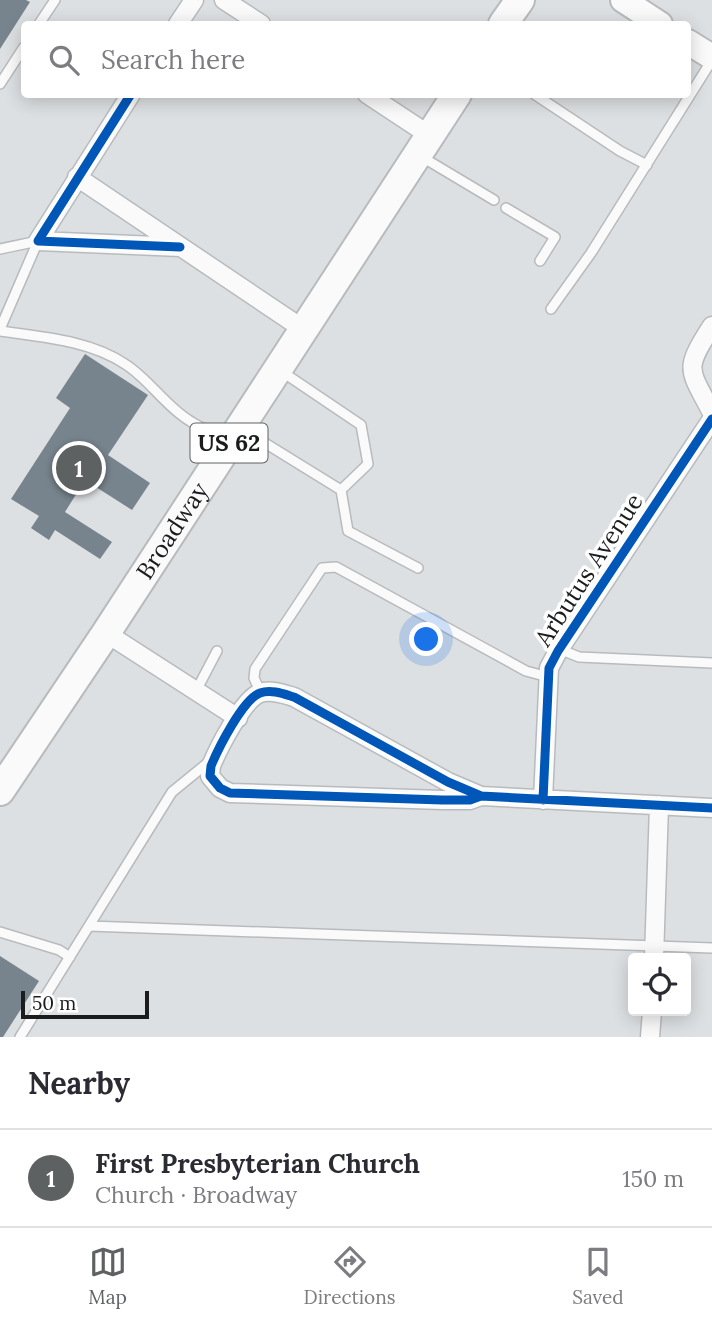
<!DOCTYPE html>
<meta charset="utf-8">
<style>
:root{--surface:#fff;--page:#f2f2f3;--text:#2b2b33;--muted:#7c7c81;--line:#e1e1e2;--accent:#5e6162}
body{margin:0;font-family:Lora,serif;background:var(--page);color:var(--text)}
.controls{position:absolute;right:21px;bottom:21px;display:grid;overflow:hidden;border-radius:7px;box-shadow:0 4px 18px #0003}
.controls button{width:63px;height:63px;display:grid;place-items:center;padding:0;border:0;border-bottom:2px solid var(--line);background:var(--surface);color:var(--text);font:35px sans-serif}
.scale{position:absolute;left:21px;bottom:18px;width:128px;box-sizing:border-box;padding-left:7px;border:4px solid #1a1c1d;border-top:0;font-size:19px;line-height:24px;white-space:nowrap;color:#1a1c1d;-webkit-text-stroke:5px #fff;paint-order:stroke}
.you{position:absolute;left:427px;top:640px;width:24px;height:24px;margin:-18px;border:5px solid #fff;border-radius:50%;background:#1a73e8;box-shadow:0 0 0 10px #1a73e833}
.badge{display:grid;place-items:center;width:46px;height:46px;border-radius:50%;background:var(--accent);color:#fff;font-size:23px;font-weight:700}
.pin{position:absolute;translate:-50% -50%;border:4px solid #fff;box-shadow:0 2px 7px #0006}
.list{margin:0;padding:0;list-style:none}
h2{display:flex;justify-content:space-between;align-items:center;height:91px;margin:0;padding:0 28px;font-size:30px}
h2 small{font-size:23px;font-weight:400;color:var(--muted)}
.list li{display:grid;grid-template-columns:46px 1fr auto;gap:21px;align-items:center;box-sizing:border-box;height:98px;padding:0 28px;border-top:2px solid var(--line)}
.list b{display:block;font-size:26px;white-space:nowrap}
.list p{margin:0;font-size:23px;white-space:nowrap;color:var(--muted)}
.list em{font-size:23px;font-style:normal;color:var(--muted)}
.icon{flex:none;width:38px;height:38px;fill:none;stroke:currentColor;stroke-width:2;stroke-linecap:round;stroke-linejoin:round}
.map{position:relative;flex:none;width:712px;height:1037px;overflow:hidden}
.search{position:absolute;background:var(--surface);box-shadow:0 4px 18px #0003;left:21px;right:21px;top:21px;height:77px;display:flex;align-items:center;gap:18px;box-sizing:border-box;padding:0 24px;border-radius:7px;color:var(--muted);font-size:26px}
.sheet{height:189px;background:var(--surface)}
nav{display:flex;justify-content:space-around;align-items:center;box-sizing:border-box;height:98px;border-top:2px solid var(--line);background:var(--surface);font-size:19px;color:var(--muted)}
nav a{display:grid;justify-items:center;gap:4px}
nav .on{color:var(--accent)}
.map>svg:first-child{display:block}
.building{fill:#78848d}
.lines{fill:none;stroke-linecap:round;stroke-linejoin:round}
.lane-casing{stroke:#b8bbbd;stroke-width:12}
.street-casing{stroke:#b8bbbd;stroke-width:21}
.secondary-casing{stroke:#b8bbbd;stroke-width:28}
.primary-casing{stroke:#b8bbbd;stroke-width:32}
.lane{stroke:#fafafb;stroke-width:9}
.street{stroke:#fafafb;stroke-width:18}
.secondary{stroke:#fafafb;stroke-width:24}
.primary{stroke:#fafafb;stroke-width:28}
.cycleway-casing{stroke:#fff;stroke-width:13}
.cycleway{stroke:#0057b8;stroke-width:9}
.labels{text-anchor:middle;stroke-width:7;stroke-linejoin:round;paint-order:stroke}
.shield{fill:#fff;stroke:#5f6061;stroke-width:2}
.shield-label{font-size:23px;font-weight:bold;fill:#1a1c1d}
.street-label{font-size:24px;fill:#1a1c1d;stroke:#fff}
</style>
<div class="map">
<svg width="712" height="1037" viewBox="0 0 712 1037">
<rect width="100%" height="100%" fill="#dde0e2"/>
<path class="building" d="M 0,0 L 26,0 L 30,2 L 0,49 Z
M 85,354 L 148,395 L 108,455 L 150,483 L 132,510 L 85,480 L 65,512 L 112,542 L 100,559 L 55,530 L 49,540 L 31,528 L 39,516 L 11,499 L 70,408 L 56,398 Z
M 0,956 L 39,981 L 3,1037 L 0,1037 Z"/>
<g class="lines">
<g class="lane-casing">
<path id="lane" d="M 39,24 L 55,0
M 0,84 L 24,47
M 534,94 L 620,151 L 647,165
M 422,157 L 494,200
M 506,208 L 555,237 L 540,261
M 0,249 L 38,241
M 551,309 L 591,253 L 712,60
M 0,329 L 38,241
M 0,331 C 41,337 89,340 125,364 C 149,379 165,406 190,421 C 202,429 216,434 229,440
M 281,371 L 361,425 L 368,464 L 341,490
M 244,430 L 341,490 L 348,531 L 418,568
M 559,649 L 579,657 L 712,663
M 196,691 L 217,651
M 261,693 L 254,678 L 255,669 L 322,568 L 336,567 L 526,671 L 548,677
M 89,926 L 712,948
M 0,932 L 59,950 L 70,957
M 20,1037 L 172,792 L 210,761"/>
</g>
<g class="street-casing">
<path id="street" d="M 224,0 L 261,24
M 178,24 L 194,0
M 131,94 L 38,241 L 180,247
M 367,94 L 429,135
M 77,177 L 303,329
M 712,326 C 683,371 689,368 712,413
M 106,633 L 238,718
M 481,796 L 470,800 L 442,800 L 230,793 L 220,788 L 210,776 L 211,766 C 218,749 243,699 260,693 C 271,689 284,694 294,697 L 448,782 L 481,796 L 712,808
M 543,800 L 549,668 L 558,651 L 712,419
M 654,958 L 659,805
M 650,1037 L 652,1011"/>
</g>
<g class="secondary-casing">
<path id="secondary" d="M 623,0 L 660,24
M 688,42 L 712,57"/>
</g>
<g class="primary-casing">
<g id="primary">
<path d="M 503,24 L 520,0"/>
<path id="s1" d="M 0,791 L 106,633 L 457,94"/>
</g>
</g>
<use href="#lane" class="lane"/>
<use href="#street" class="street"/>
<use href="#secondary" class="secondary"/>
<use href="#primary" class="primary"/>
<g class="cycleway-casing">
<path id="cycleway" d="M 131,94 L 38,241 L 180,247
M 481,796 L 470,800 L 442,800 L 230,793 L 220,788 L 210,776 L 211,766 C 218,749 243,699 260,693 C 271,689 284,694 294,697 L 448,782 L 481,796 L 712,808
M 543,800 L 549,668 L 558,651 L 712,419"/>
</g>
<use href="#cycleway" class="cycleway"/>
</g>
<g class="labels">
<rect class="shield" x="190.5" y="423.5" width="77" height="39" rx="5"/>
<g class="shield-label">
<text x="229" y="451">US 62</text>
</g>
<g class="street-label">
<text dy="8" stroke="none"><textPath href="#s1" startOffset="312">Broadway</textPath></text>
<text transform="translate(589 570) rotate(-57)" y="8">Arbutus Avenue</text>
</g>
</g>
</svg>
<div class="controls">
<button><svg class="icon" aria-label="locate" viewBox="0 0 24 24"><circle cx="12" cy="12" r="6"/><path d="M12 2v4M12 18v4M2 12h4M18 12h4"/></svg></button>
</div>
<div class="scale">50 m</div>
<div class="you"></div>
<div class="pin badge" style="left:79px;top:468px">1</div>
<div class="search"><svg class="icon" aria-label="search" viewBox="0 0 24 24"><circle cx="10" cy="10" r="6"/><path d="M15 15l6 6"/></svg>Search here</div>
</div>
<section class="sheet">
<h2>Nearby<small></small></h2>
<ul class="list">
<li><span class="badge">1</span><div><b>First Presbyterian Church</b><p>Church · Broadway</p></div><em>150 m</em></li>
</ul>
</section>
<nav>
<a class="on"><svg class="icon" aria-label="map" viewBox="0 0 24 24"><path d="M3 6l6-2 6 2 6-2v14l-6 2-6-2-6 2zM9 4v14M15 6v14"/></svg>Map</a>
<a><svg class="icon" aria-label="directions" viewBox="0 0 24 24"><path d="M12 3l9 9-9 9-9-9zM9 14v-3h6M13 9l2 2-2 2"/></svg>Directions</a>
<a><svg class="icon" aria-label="saved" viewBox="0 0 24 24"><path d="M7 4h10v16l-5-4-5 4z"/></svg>Saved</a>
</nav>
